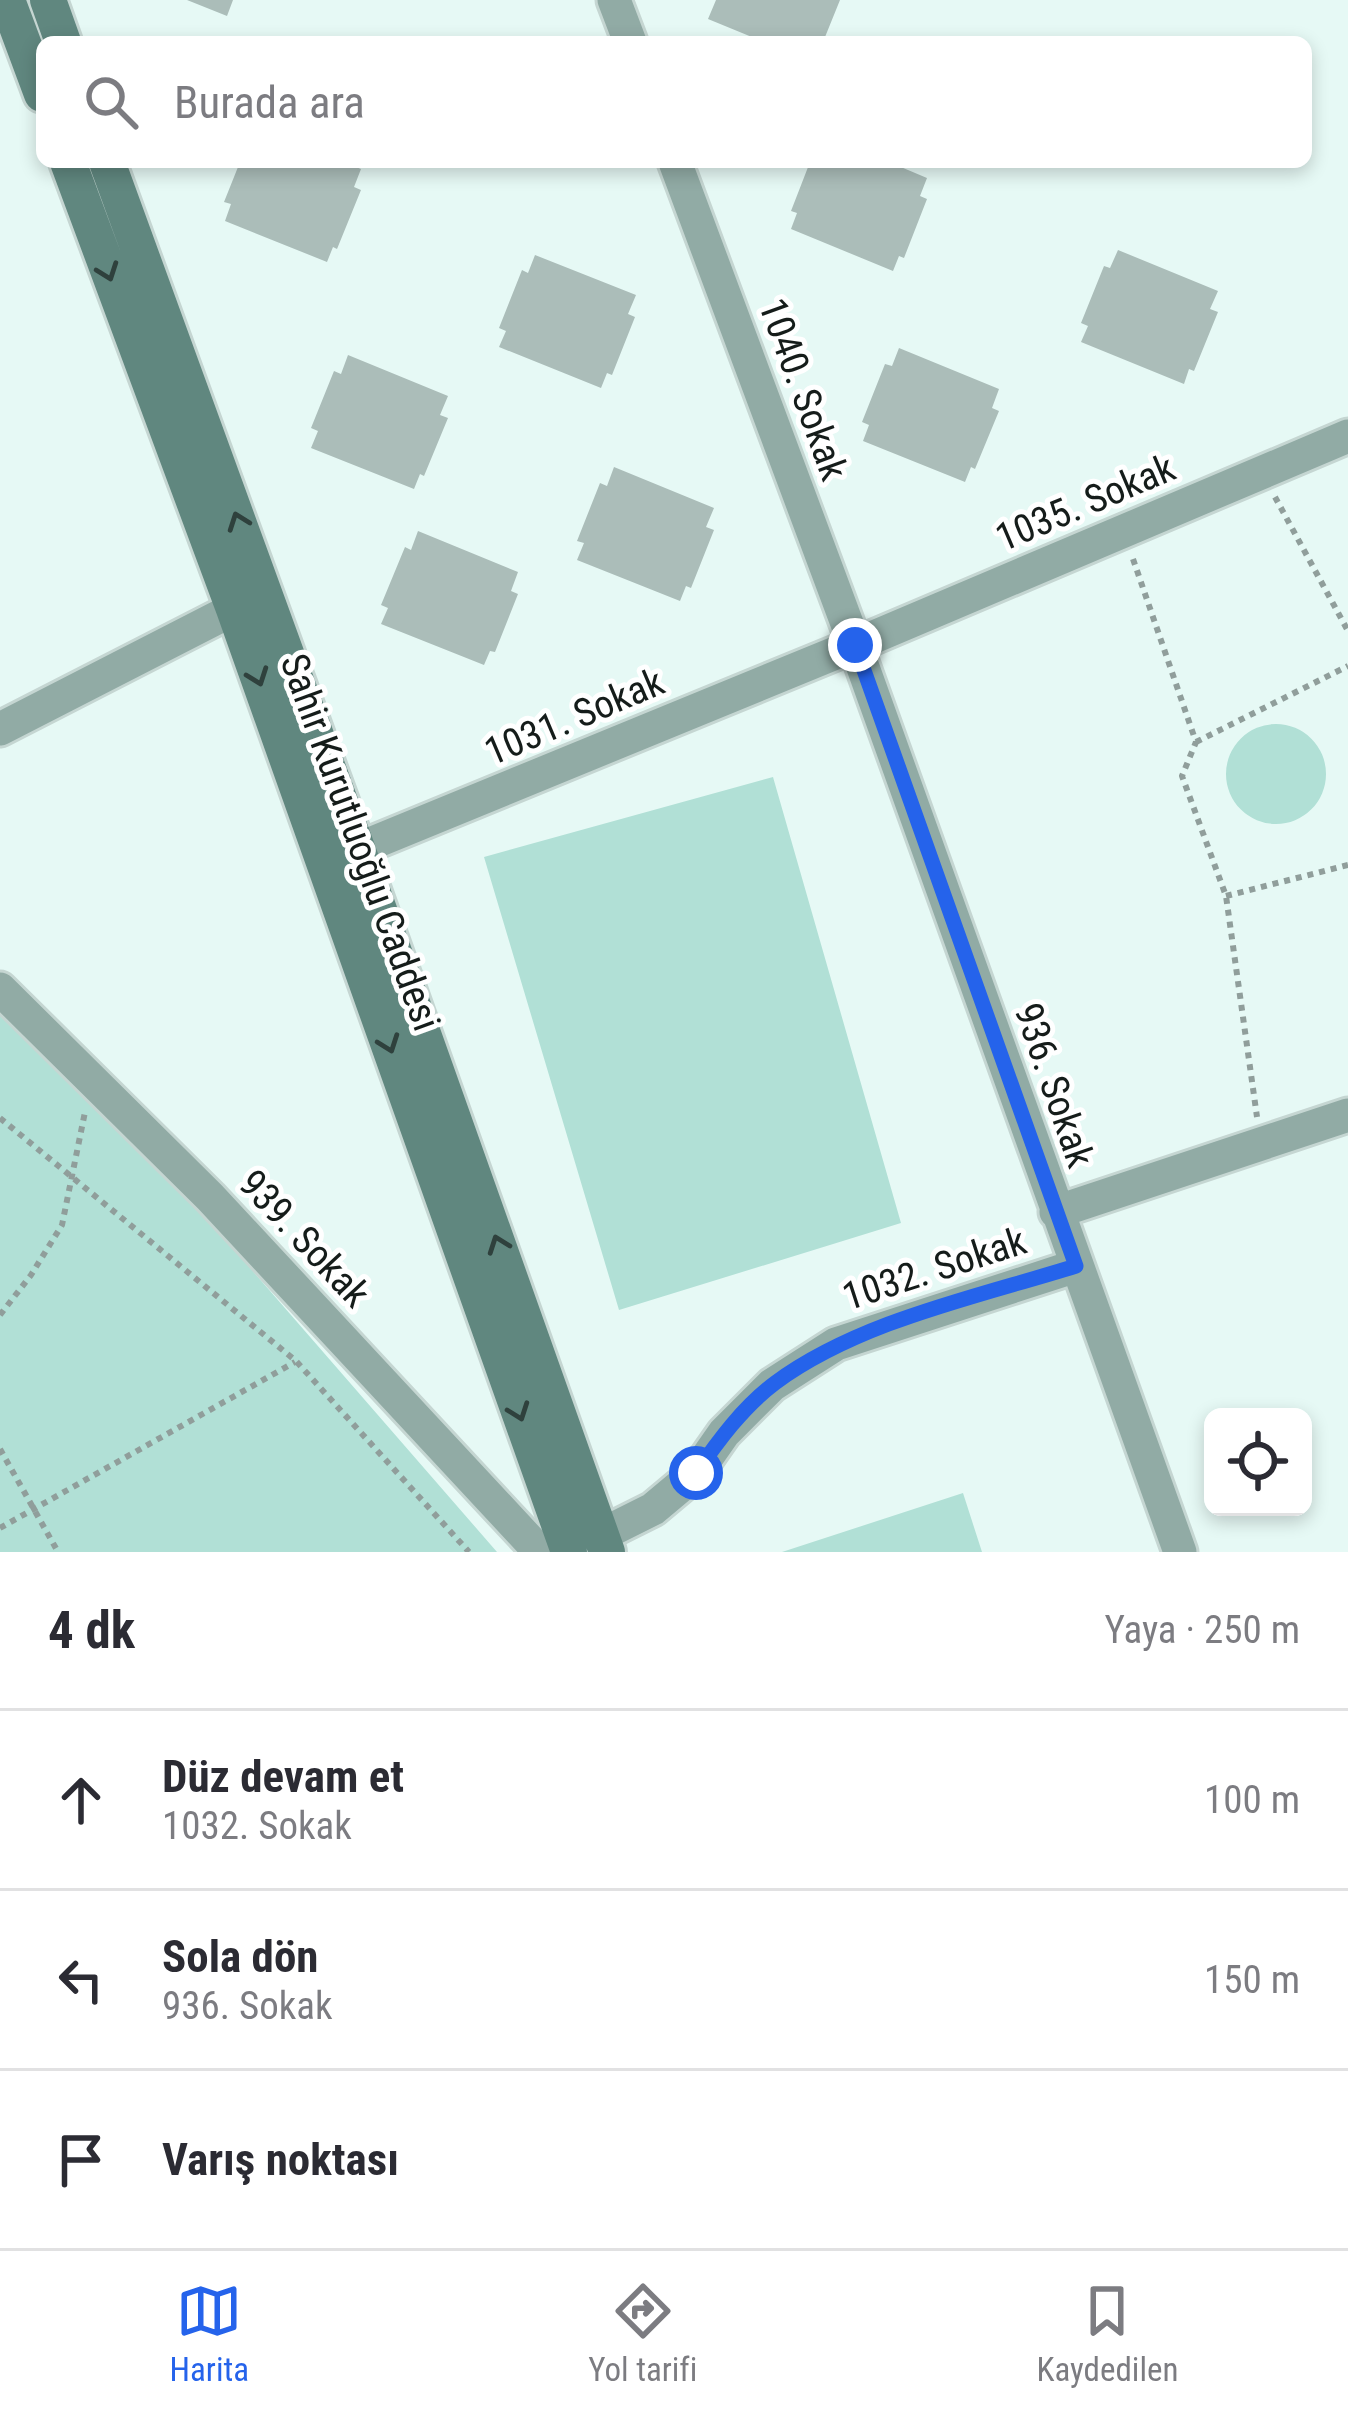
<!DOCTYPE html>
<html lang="tr">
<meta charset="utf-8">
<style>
:root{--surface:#fff;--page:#f2f2f3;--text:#2b2b33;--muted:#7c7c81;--line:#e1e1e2;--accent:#2563eb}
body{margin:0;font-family:"Roboto Condensed",sans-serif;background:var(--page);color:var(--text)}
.controls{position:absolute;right:36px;bottom:36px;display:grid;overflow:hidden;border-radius:18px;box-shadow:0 6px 18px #0003}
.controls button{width:108px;height:108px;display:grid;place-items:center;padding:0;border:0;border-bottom:3px solid var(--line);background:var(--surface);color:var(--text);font:60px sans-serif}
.stop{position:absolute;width:36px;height:36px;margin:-27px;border:9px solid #2563eb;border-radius:50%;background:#fff}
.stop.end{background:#2563eb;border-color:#fff;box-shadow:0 3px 12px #0008}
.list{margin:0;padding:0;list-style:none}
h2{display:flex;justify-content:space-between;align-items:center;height:156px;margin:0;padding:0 48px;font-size:51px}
h2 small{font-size:39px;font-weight:400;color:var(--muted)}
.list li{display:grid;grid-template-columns:78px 1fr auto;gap:36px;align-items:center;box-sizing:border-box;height:180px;padding:0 48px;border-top:3px solid var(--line)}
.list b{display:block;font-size:45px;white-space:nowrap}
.list p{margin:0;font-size:39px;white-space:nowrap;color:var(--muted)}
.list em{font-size:39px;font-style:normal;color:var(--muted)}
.icon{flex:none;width:66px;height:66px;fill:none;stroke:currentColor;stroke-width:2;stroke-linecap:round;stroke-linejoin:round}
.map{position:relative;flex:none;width:1348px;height:1552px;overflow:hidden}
.search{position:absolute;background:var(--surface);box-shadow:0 6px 18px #0003;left:36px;right:36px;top:36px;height:132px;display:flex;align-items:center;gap:30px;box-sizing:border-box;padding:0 42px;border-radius:18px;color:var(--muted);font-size:45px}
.sheet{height:696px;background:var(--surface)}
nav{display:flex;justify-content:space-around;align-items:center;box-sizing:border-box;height:168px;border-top:3px solid var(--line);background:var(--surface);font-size:33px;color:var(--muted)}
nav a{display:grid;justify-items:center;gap:6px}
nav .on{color:var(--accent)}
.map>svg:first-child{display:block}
.green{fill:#b1e0d6}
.building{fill:#abbdb9}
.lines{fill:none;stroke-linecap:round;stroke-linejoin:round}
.street-casing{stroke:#c5d6d2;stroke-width:39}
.secondary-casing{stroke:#c5d6d2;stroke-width:42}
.path{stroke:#909e9b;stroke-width:6;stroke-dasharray:6 6;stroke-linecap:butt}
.street{stroke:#91aba5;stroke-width:33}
.secondary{stroke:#60877f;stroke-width:36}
.oneway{stroke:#2f413d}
.route{stroke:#2563eb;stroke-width:15}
.labels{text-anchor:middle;stroke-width:10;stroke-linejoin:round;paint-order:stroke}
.street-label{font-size:39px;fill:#151c1a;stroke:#fff}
</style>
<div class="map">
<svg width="1348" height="1552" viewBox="0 0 1348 1552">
<rect width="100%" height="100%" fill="#e6f9f5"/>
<path class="green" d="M1226 774a50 50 0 1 1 100 0a50 50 0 1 1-100 0Z
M 773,777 L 901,1223 L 619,1310 L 484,857 Z
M 0,1012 L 151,1154 L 497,1552 L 0,1552 Z
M 963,1493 L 982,1552 L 782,1552 Z"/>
<path class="building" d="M 187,0 L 233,0 L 227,16 Z
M 716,0 L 840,0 L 823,42 L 764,42 L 708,19 Z
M 240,162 L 344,162 L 361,169 L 354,187 L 361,190 L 337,249 L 333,247 L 327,262 L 225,221 L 231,204 L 224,202 Z
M 810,162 L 889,162 L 927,178 L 920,196 L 927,199 L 904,258 L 899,256 L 893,271 L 791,229 L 797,213 L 791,211 Z
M 1118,250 L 1218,291 L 1210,309 L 1218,312 L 1194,371 L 1189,369 L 1184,384 L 1081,342 L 1088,326 L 1081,323 L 1104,266 L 1110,268 Z
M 535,255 L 636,295 L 628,314 L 635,317 L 612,375 L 607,373 L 601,388 L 499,347 L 506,331 L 499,328 L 522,270 L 528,273 Z
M 899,348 L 999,389 L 992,408 L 999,411 L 975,469 L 971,467 L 965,482 L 863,441 L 869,425 L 862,422 L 885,364 L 892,366 Z
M 348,355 L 448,396 L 440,415 L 448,418 L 424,476 L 420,474 L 414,489 L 311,448 L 318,431 L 311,428 L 334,371 L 341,374 Z
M 614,467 L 714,508 L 706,527 L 714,530 L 691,588 L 686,586 L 680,601 L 577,560 L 584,543 L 577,541 L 600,483 L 607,486 Z
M 418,531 L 518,572 L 511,591 L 518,594 L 495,652 L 490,651 L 484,665 L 381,624 L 388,608 L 381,605 L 405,547 L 411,550 Z"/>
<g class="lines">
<g class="street-casing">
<path id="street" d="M 614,0 L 630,42
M 675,162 L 855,645 L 1180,1552
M 0,729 L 234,609
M 336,858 L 855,645 L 1348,436
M 0,989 L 210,1197 L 540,1552
M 1056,1212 L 1348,1115
M 601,1535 L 653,1509 L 696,1473 L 724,1433 L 772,1385 L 836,1344 L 1076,1266"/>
</g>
<g class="secondary-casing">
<path id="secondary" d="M 7,0 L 42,94
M 48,0 L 63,42
M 68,162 L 234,609 L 569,1552
M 107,162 L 358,851 L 607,1552"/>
</g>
<path class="path" d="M 1275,497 L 1348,631
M 1133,559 L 1196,742 L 1182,776 L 1226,896 L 1257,1117
M 1196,742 L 1348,666
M 1226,896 L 1348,865
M 0,1118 L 296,1361 L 469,1552
M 0,1315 L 31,1275 L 62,1225 L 85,1112
M 0,1449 L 58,1552
M 0,1528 L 295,1362"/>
<use href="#street" class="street"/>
<use href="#secondary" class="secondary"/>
</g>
<defs><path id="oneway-chevron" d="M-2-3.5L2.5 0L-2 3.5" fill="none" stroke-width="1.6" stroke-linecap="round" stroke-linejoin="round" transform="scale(3)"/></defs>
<g class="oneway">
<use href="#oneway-chevron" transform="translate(108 272) rotate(70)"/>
<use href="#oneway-chevron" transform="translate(238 521) rotate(-110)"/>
<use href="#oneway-chevron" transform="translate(258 677) rotate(70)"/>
<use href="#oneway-chevron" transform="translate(389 1044) rotate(70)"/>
<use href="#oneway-chevron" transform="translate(498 1244) rotate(-110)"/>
<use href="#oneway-chevron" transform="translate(519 1412) rotate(70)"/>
</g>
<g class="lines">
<path class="route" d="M 696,1473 C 718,1441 743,1407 775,1383 C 859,1321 977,1297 1076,1266 L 855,645"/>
</g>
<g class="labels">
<g class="street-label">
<text transform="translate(804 389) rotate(70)" y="14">1040. Sokak</text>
<text transform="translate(1085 502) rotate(-23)" y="14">1035. Sokak</text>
<text transform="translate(574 716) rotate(-23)" y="14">1031. Sokak</text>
<text transform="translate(361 842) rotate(70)" y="14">Sahir Kurutluoğlu Caddesi</text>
<text transform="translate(1055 1085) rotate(71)" y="14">936. Sokak</text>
<text transform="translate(305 1238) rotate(47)" y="14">939. Sokak</text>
<text transform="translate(934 1268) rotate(-18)" y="14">1032. Sokak</text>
</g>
</g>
</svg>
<div class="controls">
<button><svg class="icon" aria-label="locate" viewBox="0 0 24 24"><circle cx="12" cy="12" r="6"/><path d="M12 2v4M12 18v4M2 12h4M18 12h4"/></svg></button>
</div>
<div class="stop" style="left:696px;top:1473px"></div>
<div class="stop end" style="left:855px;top:645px"></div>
<div class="search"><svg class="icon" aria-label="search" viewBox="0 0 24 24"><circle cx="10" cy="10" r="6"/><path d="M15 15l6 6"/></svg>Burada ara</div>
</div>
<section class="sheet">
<h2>4 dk<small>Yaya · 250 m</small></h2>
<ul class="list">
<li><svg class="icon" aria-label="ahead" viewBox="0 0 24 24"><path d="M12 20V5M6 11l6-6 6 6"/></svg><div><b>Düz devam et</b><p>1032. Sokak</p></div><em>100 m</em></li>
<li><svg class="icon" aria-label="left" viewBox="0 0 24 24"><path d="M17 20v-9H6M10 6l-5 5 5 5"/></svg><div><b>Sola dön</b><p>936. Sokak</p></div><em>150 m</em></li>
<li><svg class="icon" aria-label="arrive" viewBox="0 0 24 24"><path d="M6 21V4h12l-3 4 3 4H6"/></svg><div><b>Varış noktası</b></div></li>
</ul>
</section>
<nav>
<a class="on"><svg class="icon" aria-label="map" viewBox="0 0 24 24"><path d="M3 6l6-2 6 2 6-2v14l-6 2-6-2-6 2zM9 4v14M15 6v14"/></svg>Harita</a>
<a><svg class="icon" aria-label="directions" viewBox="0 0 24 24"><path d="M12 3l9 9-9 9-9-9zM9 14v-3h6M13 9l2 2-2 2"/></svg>Yol tarifi</a>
<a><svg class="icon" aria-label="saved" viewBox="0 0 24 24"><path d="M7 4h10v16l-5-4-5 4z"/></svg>Kaydedilen</a>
</nav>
